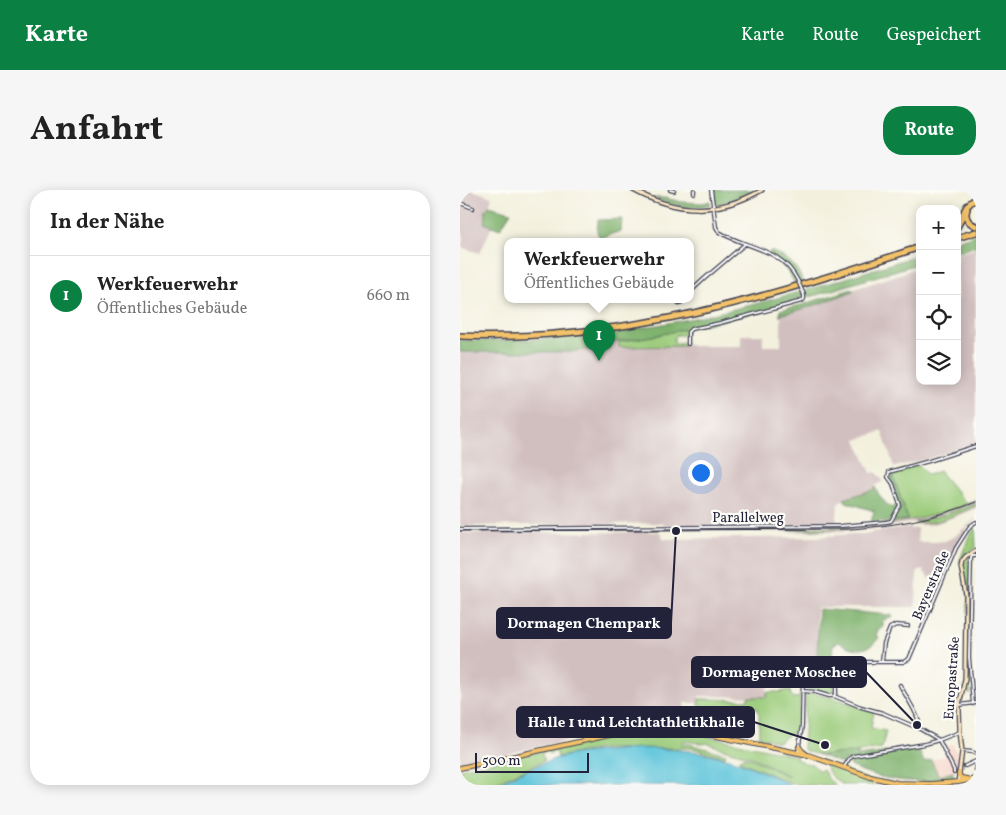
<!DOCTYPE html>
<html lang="de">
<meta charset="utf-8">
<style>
:root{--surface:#fff;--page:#f6f6f6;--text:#222;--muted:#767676;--line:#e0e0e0;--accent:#0b8043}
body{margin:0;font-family:Vollkorn,serif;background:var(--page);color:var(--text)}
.controls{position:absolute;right:15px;top:15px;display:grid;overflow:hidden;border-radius:10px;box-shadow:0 2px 12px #0003}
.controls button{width:45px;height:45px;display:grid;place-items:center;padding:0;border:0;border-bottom:1px solid var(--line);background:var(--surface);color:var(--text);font:25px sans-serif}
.scale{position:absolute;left:15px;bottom:12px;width:114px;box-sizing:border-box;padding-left:5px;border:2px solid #22223b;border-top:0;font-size:14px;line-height:18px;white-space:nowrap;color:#22223b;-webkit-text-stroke:4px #fdfcf7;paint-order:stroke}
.you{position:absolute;left:240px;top:282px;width:18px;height:18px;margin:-12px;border:4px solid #fff;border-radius:50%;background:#1a73e8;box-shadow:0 0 0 8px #1a73e833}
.badge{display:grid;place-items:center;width:32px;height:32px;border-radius:50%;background:var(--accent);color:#fff;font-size:16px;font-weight:700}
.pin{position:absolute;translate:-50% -41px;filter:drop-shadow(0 1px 2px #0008)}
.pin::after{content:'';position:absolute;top:26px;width:18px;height:15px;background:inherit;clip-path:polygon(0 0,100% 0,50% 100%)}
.popup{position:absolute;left:44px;top:48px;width:190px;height:65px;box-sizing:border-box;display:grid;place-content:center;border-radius:10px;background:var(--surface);filter:drop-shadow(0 1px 4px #0005);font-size:16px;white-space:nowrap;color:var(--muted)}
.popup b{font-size:19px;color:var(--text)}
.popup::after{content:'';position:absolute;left:50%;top:100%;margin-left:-10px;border:10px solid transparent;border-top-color:var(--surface)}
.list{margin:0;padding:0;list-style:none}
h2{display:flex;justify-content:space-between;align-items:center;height:65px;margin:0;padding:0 20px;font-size:21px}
h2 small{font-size:16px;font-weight:400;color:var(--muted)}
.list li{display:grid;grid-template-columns:32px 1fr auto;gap:15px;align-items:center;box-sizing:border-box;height:80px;padding:0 20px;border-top:1px solid var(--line)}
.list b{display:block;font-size:19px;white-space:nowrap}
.list p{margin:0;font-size:16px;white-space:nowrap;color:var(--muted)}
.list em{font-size:16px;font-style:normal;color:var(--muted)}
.icon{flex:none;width:28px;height:28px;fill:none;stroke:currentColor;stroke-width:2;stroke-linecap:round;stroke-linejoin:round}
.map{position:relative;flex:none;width:516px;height:595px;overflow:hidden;border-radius:20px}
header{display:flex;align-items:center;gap:30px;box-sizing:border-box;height:70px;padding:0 25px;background:var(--accent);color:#fff}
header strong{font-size:24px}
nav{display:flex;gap:28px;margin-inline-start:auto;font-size:18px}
.intro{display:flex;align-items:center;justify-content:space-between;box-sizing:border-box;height:120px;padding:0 30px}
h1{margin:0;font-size:35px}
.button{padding:12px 22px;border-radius:20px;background:var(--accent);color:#fff;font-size:18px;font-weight:700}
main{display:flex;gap:30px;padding:0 30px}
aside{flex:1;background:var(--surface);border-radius:20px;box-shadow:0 2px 12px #0003}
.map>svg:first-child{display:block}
.built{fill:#f6d2c5}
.industrial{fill:#d1bfbf}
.green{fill:#9ccc7b;stroke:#5f775b}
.forest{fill:#7db06b;stroke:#506953}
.water{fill:#5dc4da;stroke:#40738a}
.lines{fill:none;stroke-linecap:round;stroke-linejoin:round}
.street-casing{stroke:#414153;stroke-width:4.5}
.secondary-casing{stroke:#414153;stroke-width:5.5}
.primary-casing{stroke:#414153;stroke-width:6}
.highway-casing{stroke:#414153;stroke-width:8}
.street{stroke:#fff;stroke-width:2}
.secondary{stroke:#fae7c3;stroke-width:3}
.primary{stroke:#f3c26a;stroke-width:4}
.highway{stroke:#f3c26a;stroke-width:5}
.rail{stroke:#22223b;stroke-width:1}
.street-bridge-casing{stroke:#414153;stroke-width:4.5;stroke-linecap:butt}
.street-bridge{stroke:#fff;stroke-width:2}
.labels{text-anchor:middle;stroke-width:4.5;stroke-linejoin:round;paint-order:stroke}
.street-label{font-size:14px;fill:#22223b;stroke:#fdfcf7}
.leader{fill:none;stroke:#22223b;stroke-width:2}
.callout-dot{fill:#22223b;stroke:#fdfcf7;stroke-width:2}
.callout{fill:#22223b;stroke:#22223b;stroke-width:2}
.callout-label{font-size:15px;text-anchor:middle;font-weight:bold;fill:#fff}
</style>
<header>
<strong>Karte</strong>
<nav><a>Karte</a><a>Route</a><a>Gespeichert</a></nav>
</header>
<div class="intro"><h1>Anfahrt</h1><a class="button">Route</a></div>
<main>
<aside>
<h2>In der Nähe<small></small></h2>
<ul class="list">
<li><span class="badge">1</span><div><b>Werkfeuerwehr</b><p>Öffentliches Gebäude</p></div><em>660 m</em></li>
</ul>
</aside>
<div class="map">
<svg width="516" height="595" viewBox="0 0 516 595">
<rect width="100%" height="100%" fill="#fdfcf7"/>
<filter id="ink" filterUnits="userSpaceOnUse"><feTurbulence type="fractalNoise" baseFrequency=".02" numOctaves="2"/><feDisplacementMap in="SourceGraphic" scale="10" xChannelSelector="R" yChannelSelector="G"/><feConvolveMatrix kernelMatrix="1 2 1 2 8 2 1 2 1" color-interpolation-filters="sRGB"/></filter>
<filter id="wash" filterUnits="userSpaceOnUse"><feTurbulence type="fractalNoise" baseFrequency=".0096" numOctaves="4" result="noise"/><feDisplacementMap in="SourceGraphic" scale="20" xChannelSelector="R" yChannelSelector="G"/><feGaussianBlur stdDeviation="1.12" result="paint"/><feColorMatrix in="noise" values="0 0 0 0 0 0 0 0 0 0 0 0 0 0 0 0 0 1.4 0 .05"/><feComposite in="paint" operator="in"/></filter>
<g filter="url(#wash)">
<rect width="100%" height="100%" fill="#f3f0dd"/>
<path class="built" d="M 493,554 L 499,570 L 496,580 L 495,582 L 479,586 L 471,570 L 487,565 L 483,558 Z"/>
<path class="industrial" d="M 0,0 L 12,0 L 32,7 L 29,16 L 25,21 L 26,24 L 24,33 L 32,36 L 20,63 L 3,58 L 2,56 L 3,49 L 3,42 L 0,41 Z
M 516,58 L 516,253 L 468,269 L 434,277 L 422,241 L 396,250 L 411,283 L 416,282 L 423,291 L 415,296 L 412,300 L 380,311 L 378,315 L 376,335 L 203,336 L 203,333 L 0,336 L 0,162 L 109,162 L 125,160 L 149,158 L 149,153 L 159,152 L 160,157 L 224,156 L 224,154 L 231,154 L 231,156 L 281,156 L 281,145 L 303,145 L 303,156 L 321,156 L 321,122 L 344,116 L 460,77 L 460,191 L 497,191 L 497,64 Z
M 516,311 L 516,314 L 504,318 L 456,332 L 464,333 L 473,332 L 516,316 L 516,318 L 481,332 L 469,335 L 460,335 L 454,334 L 454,332 L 417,339 L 389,341 L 295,342 L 295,340 L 376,339 L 417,336 L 465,328 Z
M 516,328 L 516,329 L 508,337 L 497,354 L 486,376 L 484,376 L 479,382 L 469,389 L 468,387 L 463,380 L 457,382 L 456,417 L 357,417 L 357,466 L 348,466 L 348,474 L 346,475 L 345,478 L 339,480 L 339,481 L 333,481 L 334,494 L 307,497 L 307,507 L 239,506 L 239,513 L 225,513 L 224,535 L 200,532 L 183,534 L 18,570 L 16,573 L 0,576 L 0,343 L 200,342 L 204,349 L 355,347 L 394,344 L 411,344 L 412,342 L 449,337 L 452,339 L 457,338 L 458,352 L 475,352 L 485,351 L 494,347 Z"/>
<path class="green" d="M 227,138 L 226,145 L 216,145 L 214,149 L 214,152 L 216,153 L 226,153 L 224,154 L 224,156 L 159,157 L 159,152 L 198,145 Z
M 458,275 L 468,285 L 479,281 L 506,313 L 516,310 L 516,311 C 435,344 352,339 267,340 L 267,338 C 320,337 374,340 428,333 L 430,332 L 435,326 L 447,331 L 448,329 L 432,283 Z
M 516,314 L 516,316 C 497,324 475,336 455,332 L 484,325 Z
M 515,335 L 516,358 L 505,365 L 499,373 L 509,346 L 510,346 Z
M 510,367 L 508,462 L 511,504 L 509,504 L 508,501 L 504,501 L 502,511 L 503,512 L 501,512 L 507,486 L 508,401 L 503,383 L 503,377 L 505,372 Z
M 347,478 L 373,478 L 373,504 L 348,499 Z
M 329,500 L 330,501 L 331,505 L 334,508 L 340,507 L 340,502 L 340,503 L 339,540 L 338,543 L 330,544 L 319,552 L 299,547 L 299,523 L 298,522 L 297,518 L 239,516 L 239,509 L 288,510 L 288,507 L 307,507 L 307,502 L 320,502 Z
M 346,503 C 367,504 394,515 414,522 L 411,538 L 426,541 L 422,558 C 405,560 356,571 343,559 Z
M 193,537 L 210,538 L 333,565 L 336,566 L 337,570 L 342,571 L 344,573 L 352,574 L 359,581 L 363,579 L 369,590 L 376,595 L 336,595 L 279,571 L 279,569 L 285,567 L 293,569 L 329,587 L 329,586 L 292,567 L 263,559 L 247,553 L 244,554 L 226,551 L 222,552 L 222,554 L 229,554 L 266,564 L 265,567 L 231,558 L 142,559 L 122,562 L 98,567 L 96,561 L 89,564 L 87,561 L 82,563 L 84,571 L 29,595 L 0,595 L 0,579 Z
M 363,571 L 410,590 L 414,595 L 383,595 L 371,586 Z"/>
<path class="forest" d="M 255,0 L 295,0 L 276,8 L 256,15 L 253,6 Z
M 194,8 L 205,8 L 222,12 L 243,13 L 250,11 L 250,15 C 246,15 242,16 238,17 C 223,18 207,14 194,8 Z
M 29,16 L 51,22 L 40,39 L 24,33 L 26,24 L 25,21 Z
M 162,29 L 161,41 L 140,48 L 137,42 L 138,30 Z
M 516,44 L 516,56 L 497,62 L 497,51 Z
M 310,61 C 326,66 338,76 343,92 L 335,95 C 329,82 322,73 308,65 Z
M 460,64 L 460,73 L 350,107 L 343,103 L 343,107 L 339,109 L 310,119 L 260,131 L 198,145 L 149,153 L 149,158 L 125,160 L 109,162 L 0,162 L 0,150 C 161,155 309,115 460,64 Z
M 392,99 L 393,101 C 369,110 348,119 322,124 L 320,127 L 320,120 L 341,115 Z
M 432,283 L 448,330 L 411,332 L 414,321 L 386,312 L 384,309 L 412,300 L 415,297 C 419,306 424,312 431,318 L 438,315 L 431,293 Z
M 359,419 L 431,425 L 433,426 L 432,428 L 428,427 L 427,430 L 423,429 L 423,437 C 420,439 418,440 416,445 L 419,447 C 410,463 392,461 379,452 L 373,455 L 372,467 L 357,466 Z
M 458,558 L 464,572 L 471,570 L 479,586 L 493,582 L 494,589 C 490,590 487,590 483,590 C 451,594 419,590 391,576 L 389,572 L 386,570 L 385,573 L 383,574 L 357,564 L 364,565 L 398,562 L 398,566 Z"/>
<path class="water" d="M 181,558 C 215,559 249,561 281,573 C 298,579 314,587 331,595 L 33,595 L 59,583 L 97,568 L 114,564 L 141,561 L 142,560 L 144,561 Z"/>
</g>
<g filter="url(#ink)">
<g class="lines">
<g class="street-casing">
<path id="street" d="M 210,0 L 214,1
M 234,0 L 234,3
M 251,0 L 256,37 L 259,42 C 288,59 322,58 338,91
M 0,13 L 13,18
M 230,102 L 244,89 L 285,54
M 219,114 L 224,110
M 228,154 L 228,142 L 231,139 L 260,133 L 342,111 L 344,109 L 344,105
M 0,339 L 380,336 L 426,332 L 431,331 L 440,315 L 433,294 L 428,287 L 429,282 L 469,271 L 516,256
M 422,471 L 424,453 L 430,438 L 436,435 L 448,436
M 440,495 C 446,507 460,526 460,539
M 343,501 L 355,502 L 369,506 L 374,506 L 401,517 L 423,523 L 460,539 L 479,550
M 374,506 L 376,502 L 376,476 L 378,472 L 443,472 L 449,469 L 496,358 L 510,336 L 516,332
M 513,514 L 509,467 L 511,368 L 512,366 L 516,366
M 499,515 L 516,513
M 479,550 L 494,580 L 494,583
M 502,561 L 512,562 L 516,564
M 338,563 L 342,535 L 343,478
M 515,572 L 516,580
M 505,576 L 516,571
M 384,577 L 389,569 L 393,566 L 465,554 L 479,550 L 500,542"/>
</g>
<g class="secondary-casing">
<path id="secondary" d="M 173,0 C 217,24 258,25 302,0
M 498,592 L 502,561 L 500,542 L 499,515 L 505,489 L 506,405 L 501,377 L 502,372 L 506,367 L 516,361"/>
</g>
<g class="primary-casing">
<path id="primary" d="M 339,557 L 342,561 L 346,564
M 0,578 L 186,537 L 199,535 L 212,537 L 348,565 L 411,587 L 437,593 L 470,594 L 498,592 L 516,589
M 499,583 L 499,585 L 501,588 L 507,589"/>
</g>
<g class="highway-casing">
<path id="highway" d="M 507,19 C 504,27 508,33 516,36
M 497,37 C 505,25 502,16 516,9
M 497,48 L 516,42
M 0,146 C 161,152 309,108 460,57"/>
</g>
<use href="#street" class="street"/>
<use href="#secondary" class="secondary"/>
<use href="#primary" class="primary"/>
<use href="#highway" class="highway"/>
<path class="rail" d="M 0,341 L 391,339 C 434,336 476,328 516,312"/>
<g class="street-bridge-casing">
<path id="street-bridge" d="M 338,91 L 344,105"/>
</g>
<use href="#street-bridge" class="street-bridge"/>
</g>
</g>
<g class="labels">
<g class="street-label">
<text x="288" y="332">Parallelweg</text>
<text transform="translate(470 395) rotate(-67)" y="5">Bayerstraße</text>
<text transform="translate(491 488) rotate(-86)" y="5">Europastraße</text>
</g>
</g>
<path class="leader" d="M216 341L211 433M457 535L406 482M365 555L294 532"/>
<g class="callout-dot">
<circle cx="216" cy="341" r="5"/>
<circle cx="457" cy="535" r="5"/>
<circle cx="365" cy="555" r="5"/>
</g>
<g class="callout">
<rect x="37" y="418" width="174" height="30" rx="5"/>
<rect x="232" y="467" width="174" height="30" rx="5"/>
<rect x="57" y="517" width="237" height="30" rx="5"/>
</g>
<g class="callout-label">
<text x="124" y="438">Dormagen Chempark</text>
<text x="319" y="487">Dormagener Moschee</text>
<text x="176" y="537">Halle 1 und Leichtathletikhalle</text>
</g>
</svg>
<div class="controls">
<button>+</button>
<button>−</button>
<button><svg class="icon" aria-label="locate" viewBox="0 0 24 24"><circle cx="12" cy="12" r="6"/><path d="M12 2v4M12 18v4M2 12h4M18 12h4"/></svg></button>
<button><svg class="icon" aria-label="layers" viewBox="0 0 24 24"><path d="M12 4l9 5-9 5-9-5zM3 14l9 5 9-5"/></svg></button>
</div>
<div class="scale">500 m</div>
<div class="you"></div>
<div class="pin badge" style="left:139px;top:171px">1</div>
<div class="popup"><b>Werkfeuerwehr</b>Öffentliches Gebäude</div>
</div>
</main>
